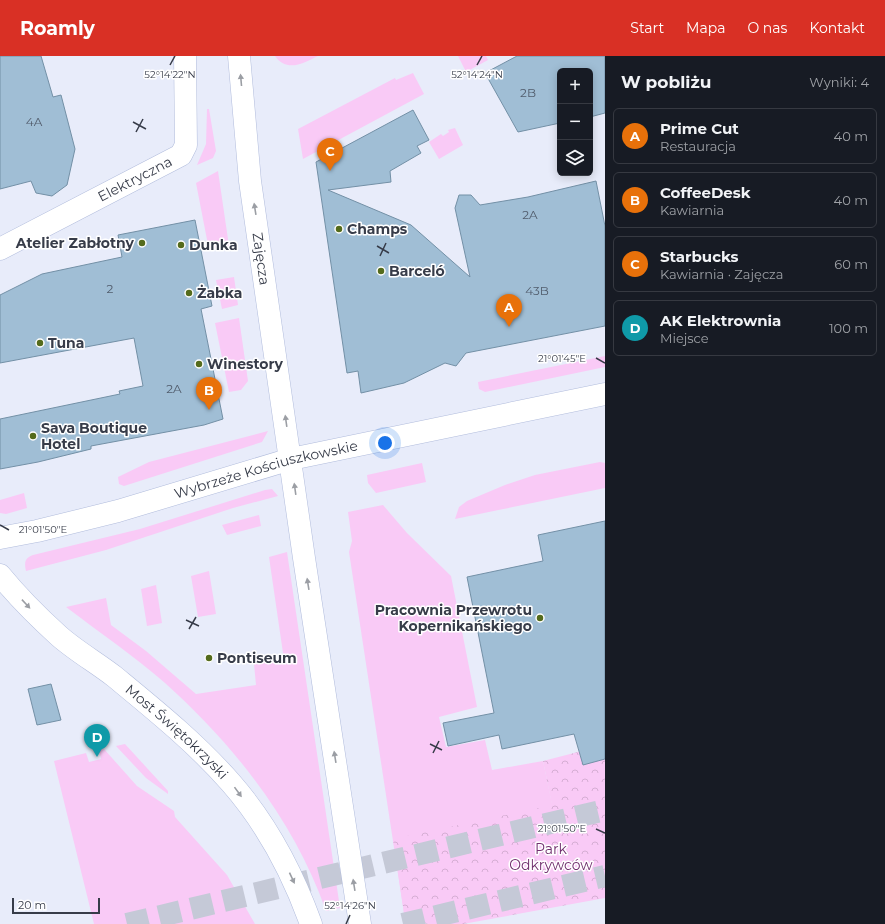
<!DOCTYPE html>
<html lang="pl">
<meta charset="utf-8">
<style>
:root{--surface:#171b24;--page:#242831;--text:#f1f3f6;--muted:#9ea1a6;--line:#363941;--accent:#d93025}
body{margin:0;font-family:Montserrat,sans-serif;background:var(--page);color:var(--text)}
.controls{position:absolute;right:12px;top:12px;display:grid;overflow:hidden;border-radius:6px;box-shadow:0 2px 10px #0003}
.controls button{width:36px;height:36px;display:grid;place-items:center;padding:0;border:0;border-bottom:1px solid var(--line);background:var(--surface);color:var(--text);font:20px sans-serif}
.scale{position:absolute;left:12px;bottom:10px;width:88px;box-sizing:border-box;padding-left:4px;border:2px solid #373c49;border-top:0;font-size:11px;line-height:14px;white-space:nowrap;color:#373c49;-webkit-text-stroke:3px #fff;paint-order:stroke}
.you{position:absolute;left:385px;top:387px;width:14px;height:14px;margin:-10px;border:3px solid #fff;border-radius:50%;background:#1a73e8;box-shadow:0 0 0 6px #1a73e833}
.badge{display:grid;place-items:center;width:26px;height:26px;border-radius:50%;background:var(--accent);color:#fff;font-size:13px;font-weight:700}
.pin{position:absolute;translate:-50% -33px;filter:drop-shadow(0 1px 2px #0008)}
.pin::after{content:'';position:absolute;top:21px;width:14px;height:12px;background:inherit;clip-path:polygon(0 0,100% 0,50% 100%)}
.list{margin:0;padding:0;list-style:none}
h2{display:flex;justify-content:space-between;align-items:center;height:52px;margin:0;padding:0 16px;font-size:17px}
h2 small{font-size:13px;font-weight:400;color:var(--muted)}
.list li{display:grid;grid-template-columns:26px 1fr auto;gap:12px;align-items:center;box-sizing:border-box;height:56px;margin:0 8px 8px;padding:0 8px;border:1px solid var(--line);border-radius:6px}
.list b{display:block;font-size:15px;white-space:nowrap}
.list p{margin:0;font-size:13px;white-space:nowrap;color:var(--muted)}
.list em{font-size:13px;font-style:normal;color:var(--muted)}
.icon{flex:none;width:22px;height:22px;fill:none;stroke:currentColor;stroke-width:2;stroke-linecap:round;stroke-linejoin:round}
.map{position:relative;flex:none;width:605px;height:868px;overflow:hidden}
header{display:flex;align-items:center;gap:24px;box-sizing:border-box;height:56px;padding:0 20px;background:var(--accent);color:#fff}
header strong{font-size:19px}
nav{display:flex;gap:22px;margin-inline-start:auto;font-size:14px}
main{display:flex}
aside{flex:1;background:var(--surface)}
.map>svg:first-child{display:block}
.green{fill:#f9caf6}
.forest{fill:url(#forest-crowns)}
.building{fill:#a0bed5;stroke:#7390a6}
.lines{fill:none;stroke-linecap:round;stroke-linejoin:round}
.primary-tunnel{stroke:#c5c9d7;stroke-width:22;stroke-dasharray:22 11;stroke-linecap:butt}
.minor-casing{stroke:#b1bcdc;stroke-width:23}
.tertiary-casing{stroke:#b1bcdc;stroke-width:23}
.minor{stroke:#fff;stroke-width:22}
.tertiary{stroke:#fff;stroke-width:22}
.oneway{fill:#9b9ea4}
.ticks{fill:none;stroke:#373c49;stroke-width:1.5}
.poi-dot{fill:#546b1c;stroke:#fff;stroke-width:1.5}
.labels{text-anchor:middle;stroke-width:3;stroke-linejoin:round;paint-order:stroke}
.number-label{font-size:12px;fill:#515c6c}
.street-label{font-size:14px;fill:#373c49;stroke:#fff}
.poi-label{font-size:14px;font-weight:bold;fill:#373c49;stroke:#fff;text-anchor:start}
.park-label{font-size:14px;fill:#702f6e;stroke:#fff}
.ticks-label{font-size:10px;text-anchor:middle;fill:#373c49;stroke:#fff;stroke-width:3;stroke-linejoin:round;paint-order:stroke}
</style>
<header>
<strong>Roamly</strong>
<nav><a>Start</a><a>Mapa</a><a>O nas</a><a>Kontakt</a></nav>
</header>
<main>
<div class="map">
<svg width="605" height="868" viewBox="0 0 605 868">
<defs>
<pattern id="forest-crowns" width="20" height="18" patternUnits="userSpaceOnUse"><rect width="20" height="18" fill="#f9caf6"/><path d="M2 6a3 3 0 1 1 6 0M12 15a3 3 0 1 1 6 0" fill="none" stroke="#d6aed4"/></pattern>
</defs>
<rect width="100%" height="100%" fill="#e8ecfa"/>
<path class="green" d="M 275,0 L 318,0 C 304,7 287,17 275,0 Z
M 458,0 L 486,0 L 488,4 L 466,16 Z
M 413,17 L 424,38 L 303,103 L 298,73 L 395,22 L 396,24 Z
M 207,53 L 209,53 L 216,95 L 213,102 L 197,109 L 206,88 Z
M 455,72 L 463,89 L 439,103 L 429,86 L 441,78 L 443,80 L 449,76 L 448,74 Z
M 218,115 L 229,190 L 209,194 L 196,127 Z
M 234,221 L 238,249 L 222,253 L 216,224 Z
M 239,262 L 248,325 L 241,334 L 229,336 L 215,267 Z
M 605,300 L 605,311 L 485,336 L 479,333 L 478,326 Z
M 268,375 L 262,386 L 124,430 L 119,428 L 118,421 L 149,406 Z
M 600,406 L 605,407 L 605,432 L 455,463 L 459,451 L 467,445 L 505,429 L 535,419 Z
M 422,407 L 426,426 L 376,437 L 368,427 L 367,419 Z
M 272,433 L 278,440 L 233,452 L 106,494 L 26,515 C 24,506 25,502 33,499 L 140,473 L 265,434 Z
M 24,437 L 27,452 L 6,458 L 0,457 L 0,444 Z
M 383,449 L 407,477 L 451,520 L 477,651 L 439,661 L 446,691 L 485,684 L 492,714 L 543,705 L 553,752 L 405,864 L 349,496 L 352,485 L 348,456 Z
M 259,459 L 261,470 L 227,479 L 222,469 Z
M 287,496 L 340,852 L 326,855 C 295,766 235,690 165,627 C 134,600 99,576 66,551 L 106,542 L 111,569 L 146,595 L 196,638 L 256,629 L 254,608 L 284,604 L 269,501 Z
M 209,515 L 216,558 L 198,561 L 191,520 Z
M 156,529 L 162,567 L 147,570 L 141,533 Z
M 125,688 L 168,735 L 168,738 L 146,722 L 116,690 Z
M 104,693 L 137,730 L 174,755 L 175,761 L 227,819 L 255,868 L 94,868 L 54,705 L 86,697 L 89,706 L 101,703 L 99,694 Z"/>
<path class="forest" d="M 605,689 L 605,842 L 463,868 L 429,868 L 405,864 L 393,783 L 552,749 L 543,705 Z"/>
<path class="building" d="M 0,0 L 41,0 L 53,41 L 61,39 L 75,93 L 67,129 L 52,140 L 36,137 L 31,125 L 0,133 Z
M 517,0 L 605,0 L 605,57 L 590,61 L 590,15 L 560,15 L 560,67 L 518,76 L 485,17 Z
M 413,54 L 429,84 L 417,90 L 421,97 L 390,115 L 391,126 L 328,134 L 411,169 L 470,221 L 455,152 L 459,139 L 471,139 L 480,149 L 528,141 L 596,125 L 605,170 L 605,270 L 466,297 L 456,310 L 445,307 L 404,327 L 361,337 L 358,315 L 347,317 L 316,106 Z
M 195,164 L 212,250 L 201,253 L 223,363 L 204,369 L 91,390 L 91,393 L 38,406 L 0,413 L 0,363 L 120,338 L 119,335 L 143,330 L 134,282 L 0,307 L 0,239 L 42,218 L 122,201 L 118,179 Z
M 605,465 L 605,703 L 583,709 L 574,678 L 502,693 L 499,679 L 448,690 L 443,667 L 494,657 L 467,521 L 543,505 L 538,479 Z
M 51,628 L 61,664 L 37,669 L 28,633 Z"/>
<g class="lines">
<path class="primary-tunnel" d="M 127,868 L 605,754
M 403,868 L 605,820"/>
<g class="minor-casing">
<g id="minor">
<path id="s1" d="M 0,193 L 181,99 L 186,89 L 185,0"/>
<path id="s2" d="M 0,482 L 37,475 L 118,455 L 291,403 L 605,338"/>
</g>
</g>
<g class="tertiary-casing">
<g id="tertiary">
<path id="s3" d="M 239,0 L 250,125 L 304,502 L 360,868"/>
<path id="s4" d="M 0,519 C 18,541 38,561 59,580 C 76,595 97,607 115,621 C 155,654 196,687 231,727 C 266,767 293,818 311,868"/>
</g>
</g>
<use href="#minor" class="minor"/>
<use href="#tertiary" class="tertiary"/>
</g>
<defs><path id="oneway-solid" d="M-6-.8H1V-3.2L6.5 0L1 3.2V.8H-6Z"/></defs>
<g class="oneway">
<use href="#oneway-solid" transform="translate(241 24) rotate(-95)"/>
<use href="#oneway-solid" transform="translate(255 153) rotate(-99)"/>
<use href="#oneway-solid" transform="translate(286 365) rotate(-98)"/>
<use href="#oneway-solid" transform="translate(295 433) rotate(-98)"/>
<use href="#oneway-solid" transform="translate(308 528) rotate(-99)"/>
<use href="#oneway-solid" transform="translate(26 548) rotate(47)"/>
<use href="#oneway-solid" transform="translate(335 701) rotate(-99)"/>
<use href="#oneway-solid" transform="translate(238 736) rotate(54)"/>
<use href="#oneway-solid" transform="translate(292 822) rotate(65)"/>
<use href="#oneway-solid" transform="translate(354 829) rotate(-99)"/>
</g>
<path class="ticks" d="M 170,9 L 175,0M 477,9 L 482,0M 133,66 L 146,73M 136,76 L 143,63M 377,190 L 389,197M 380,200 L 386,187M 596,302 L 605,307M 0,469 L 9,474M 186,564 L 199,570M 189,573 L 196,561M 430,688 L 442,694M 433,697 L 439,685M 596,773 L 605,777M 346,868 L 350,859"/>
<g class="poi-dot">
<circle cx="339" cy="173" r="4"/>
<circle cx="142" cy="187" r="4"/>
<circle cx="181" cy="189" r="4"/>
<circle cx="381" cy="215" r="4"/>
<circle cx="189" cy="237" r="4"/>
<circle cx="40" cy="287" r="4"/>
<circle cx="199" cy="308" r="4"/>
<circle cx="33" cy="380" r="4"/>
<circle cx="540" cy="562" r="4"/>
<circle cx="209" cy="602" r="4"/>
</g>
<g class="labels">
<g class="number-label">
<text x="528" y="41">2B</text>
<text x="34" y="70">4A</text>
<text x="530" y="163">2A</text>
<text x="110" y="237">2</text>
<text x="537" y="239">43B</text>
<text x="174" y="337">2A</text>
</g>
<g class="street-label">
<text dy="5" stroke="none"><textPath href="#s1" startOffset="152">Elektryczna</textPath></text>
<text dy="5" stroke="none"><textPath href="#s3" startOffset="204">Zajęcza</textPath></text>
<text dy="5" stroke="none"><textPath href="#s2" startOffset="275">Wybrzeże Kościuszkowskie</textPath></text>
<text dy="5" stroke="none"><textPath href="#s4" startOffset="237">Most Świętokrzyski</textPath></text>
</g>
<g class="poi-label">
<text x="347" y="178">Champs</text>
<text x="134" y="192" text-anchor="end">Atelier Zabłotny</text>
<text x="189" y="194">Dunka</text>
<text x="389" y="220">Barceló</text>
<text x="197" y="242">Żabka</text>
<text x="48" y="292">Tuna</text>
<text x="207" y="313">Winestory</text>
<text x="41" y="377">Sava Boutique<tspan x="41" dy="16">Hotel</tspan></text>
<text x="532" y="559" text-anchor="end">Pracownia Przewrotu<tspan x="532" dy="16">Kopernikańskiego</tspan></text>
<text x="217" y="607">Pontiseum</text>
</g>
<g class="park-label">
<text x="551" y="798">Park<tspan x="551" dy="16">Odkrywców</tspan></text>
</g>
</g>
<g class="ticks-label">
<text x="170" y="22">52°14'22"N</text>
<text x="477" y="22">52°14'24"N</text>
<text x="562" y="306">21°01'45"E</text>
<text x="43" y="477">21°01'50"E</text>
<text x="562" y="776">21°01'50"E</text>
<text x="350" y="853">52°14'26"N</text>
</g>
</svg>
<div class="controls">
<button>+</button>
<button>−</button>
<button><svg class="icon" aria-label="layers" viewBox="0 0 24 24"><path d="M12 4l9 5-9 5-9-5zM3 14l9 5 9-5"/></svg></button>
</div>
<div class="scale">20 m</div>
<div class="you"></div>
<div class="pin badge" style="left:509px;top:271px;background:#e8710a">A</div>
<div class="pin badge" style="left:209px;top:354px;background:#e8710a">B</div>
<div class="pin badge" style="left:330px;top:115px;background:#e8710a">C</div>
<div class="pin badge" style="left:97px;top:701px;background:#0f9aa8">D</div>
</div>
<aside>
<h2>W pobliżu<small>Wyniki: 4</small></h2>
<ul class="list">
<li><span class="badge" style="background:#e8710a">A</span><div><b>Prime Cut</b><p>Restauracja</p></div><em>40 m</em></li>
<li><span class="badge" style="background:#e8710a">B</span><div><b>CoffeeDesk</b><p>Kawiarnia</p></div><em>40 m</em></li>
<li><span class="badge" style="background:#e8710a">C</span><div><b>Starbucks</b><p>Kawiarnia · Zajęcza</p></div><em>60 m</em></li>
<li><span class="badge" style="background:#0f9aa8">D</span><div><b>AK Elektrownia</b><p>Miejsce</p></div><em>100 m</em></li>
</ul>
</aside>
</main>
